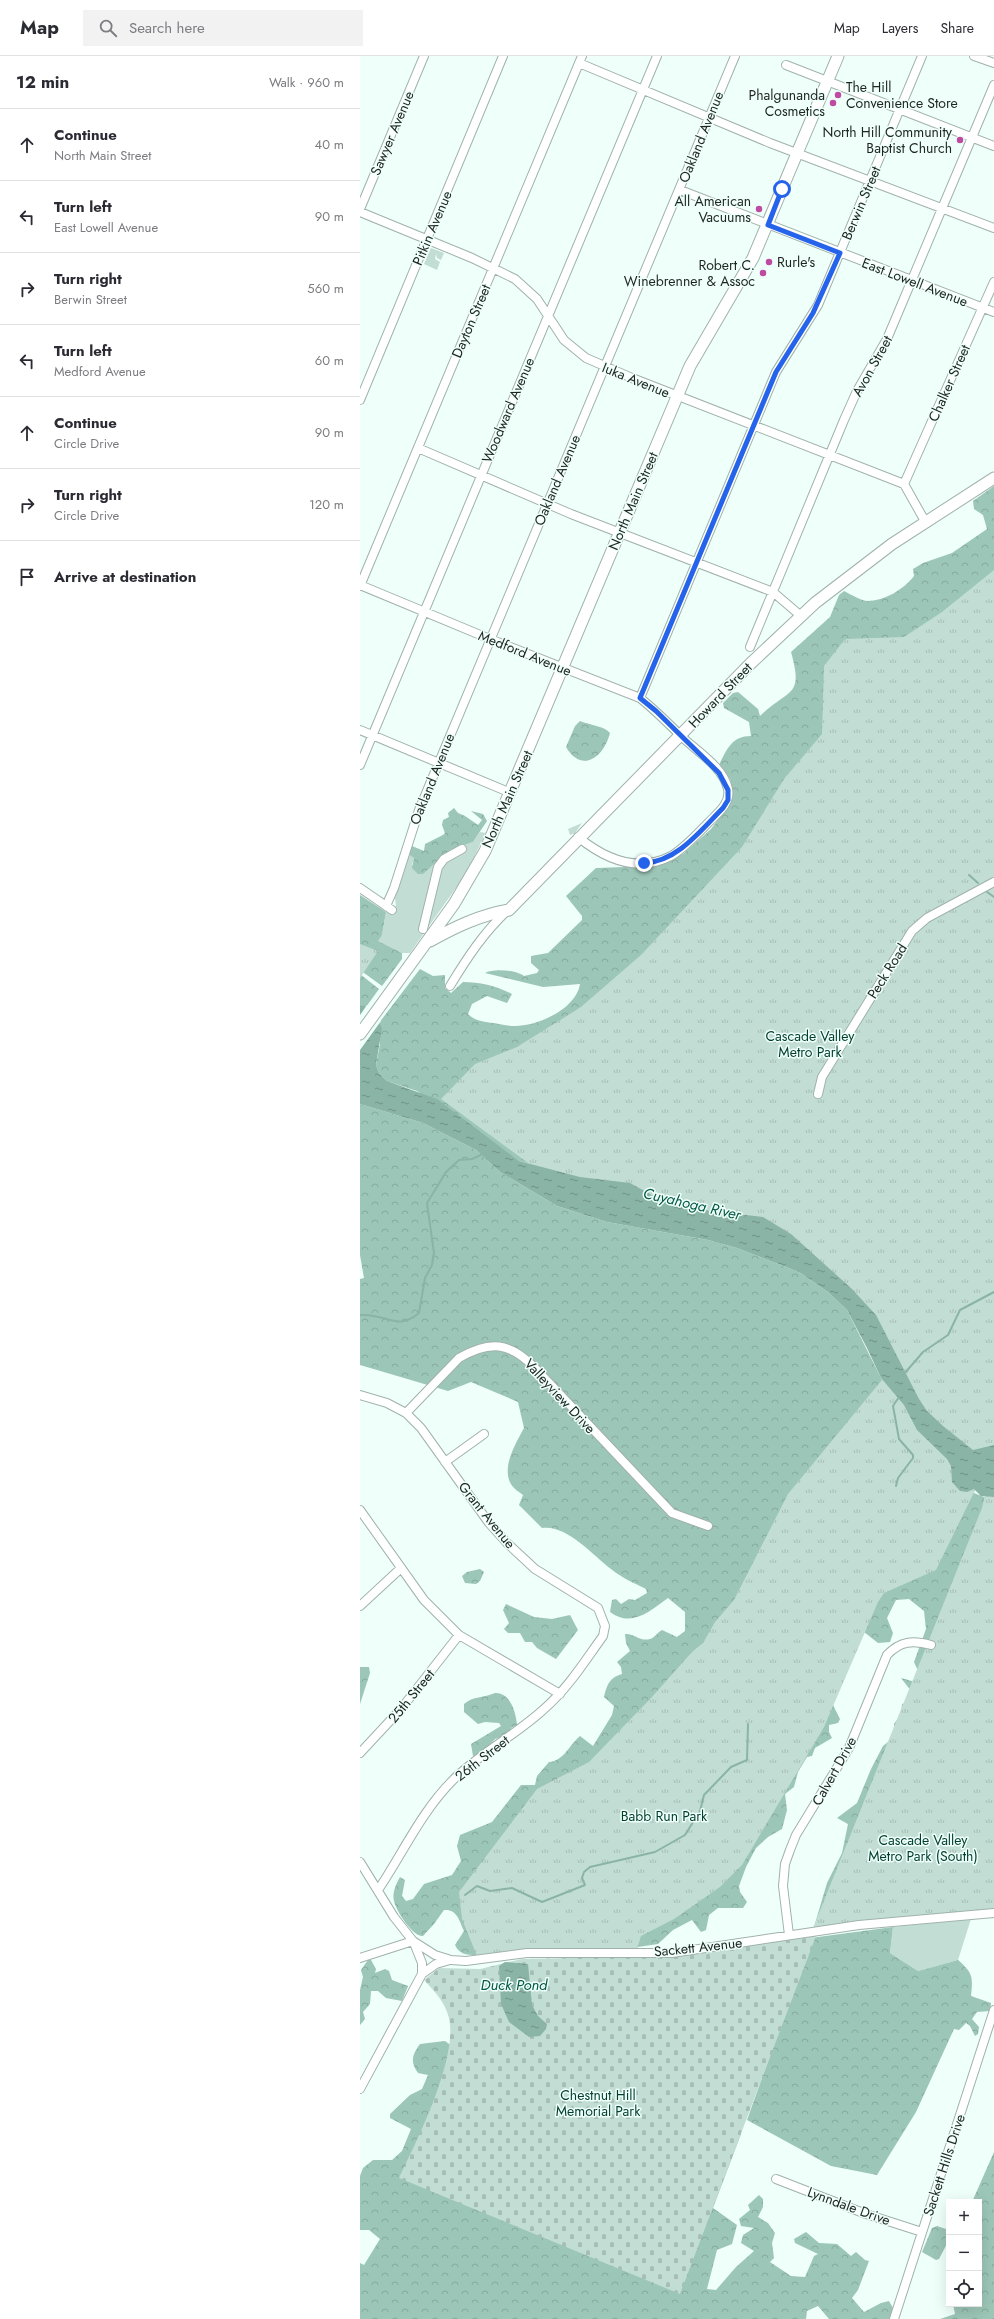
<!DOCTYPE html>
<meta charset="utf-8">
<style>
:root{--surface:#fff;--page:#f2f2f3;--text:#2b2b33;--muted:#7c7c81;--line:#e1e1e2}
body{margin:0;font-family:Jost,sans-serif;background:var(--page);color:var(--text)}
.controls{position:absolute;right:12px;bottom:12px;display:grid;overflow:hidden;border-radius:0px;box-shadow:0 4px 16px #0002}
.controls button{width:36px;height:36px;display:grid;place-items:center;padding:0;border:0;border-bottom:1px solid var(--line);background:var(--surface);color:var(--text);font:20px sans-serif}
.stop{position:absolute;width:12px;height:12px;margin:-9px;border:3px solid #2563eb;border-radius:50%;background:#fff}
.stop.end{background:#2563eb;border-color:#fff;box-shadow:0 1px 4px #0008}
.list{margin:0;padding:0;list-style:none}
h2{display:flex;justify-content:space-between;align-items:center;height:52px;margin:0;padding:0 16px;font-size:17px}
h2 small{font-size:13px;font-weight:400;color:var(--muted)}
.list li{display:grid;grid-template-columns:26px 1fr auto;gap:12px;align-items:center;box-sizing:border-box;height:72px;padding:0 16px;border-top:1px solid var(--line)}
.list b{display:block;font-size:15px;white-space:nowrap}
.list p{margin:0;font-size:13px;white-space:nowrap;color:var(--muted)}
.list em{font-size:13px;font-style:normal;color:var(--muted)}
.icon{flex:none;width:22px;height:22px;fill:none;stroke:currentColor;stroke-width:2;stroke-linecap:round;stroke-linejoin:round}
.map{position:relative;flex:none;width:634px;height:2263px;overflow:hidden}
header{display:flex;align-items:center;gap:24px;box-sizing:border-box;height:56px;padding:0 20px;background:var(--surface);border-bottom:1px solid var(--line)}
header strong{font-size:19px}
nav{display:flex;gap:22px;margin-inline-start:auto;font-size:14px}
.search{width:280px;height:36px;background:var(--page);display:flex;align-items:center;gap:10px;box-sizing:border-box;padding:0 14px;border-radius:0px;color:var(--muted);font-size:15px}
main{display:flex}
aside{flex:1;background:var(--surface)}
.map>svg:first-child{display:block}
.green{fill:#c2ded4}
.forest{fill:url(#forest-crowns);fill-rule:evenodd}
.cemetery{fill:url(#cemetery-stones)}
.park{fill:url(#park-tufts)}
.water{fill:url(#water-ripples)}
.pier{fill:#effff9}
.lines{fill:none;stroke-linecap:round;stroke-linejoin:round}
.stream{stroke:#8ab4a5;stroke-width:2}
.minor-casing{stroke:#a0b2ab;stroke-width:10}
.major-casing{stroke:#a0b2ab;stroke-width:13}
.minor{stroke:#fff;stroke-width:8}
.major{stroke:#fff;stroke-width:11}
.route{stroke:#2563eb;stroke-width:5}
.poi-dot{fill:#be4aa3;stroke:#effff9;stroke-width:1.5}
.labels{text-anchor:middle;stroke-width:3;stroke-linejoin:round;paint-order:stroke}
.poi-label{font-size:14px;fill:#1d2422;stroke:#effff9;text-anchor:end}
.street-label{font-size:14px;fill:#1d2422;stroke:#effff9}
.park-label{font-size:14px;fill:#003e2f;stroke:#effff9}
.water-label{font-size:15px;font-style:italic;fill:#035945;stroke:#effff9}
</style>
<header>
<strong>Map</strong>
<div class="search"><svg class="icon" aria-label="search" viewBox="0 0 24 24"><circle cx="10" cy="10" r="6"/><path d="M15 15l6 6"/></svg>Search here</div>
<nav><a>Map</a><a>Layers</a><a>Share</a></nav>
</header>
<main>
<aside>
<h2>12 min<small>Walk · 960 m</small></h2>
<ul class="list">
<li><svg class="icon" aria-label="ahead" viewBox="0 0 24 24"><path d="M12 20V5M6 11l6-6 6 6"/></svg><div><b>Continue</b><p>North Main Street</p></div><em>40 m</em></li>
<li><svg class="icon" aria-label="left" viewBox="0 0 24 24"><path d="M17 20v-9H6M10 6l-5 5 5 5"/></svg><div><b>Turn left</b><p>East Lowell Avenue</p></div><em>90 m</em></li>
<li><svg class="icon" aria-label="right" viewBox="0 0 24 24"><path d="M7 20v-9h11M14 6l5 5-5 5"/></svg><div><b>Turn right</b><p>Berwin Street</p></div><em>560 m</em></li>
<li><svg class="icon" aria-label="left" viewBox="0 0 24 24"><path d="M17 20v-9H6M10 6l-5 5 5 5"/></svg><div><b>Turn left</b><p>Medford Avenue</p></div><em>60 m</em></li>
<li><svg class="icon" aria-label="ahead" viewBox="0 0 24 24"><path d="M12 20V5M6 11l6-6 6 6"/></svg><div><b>Continue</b><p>Circle Drive</p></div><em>90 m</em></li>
<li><svg class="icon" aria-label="right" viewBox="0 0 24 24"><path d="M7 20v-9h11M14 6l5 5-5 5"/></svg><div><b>Turn right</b><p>Circle Drive</p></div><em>120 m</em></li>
<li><svg class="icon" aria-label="arrive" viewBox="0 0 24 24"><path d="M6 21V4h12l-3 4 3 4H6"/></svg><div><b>Arrive at destination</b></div></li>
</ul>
</aside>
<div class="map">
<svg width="634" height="2263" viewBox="0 0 634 2263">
<defs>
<pattern id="forest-crowns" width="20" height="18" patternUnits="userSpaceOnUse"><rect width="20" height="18" fill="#9cc6b7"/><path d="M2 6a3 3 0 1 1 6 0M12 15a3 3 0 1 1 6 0" fill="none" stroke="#86aa9d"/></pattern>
<pattern id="cemetery-stones" width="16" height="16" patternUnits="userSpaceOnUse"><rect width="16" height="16" fill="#c2ded4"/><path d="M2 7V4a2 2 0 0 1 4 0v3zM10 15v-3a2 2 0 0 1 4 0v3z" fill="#a6beb6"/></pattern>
<pattern id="park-tufts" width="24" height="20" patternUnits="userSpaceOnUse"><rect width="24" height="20" fill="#c2ded4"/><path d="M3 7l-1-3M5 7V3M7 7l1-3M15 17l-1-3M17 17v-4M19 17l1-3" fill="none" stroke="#a6beb6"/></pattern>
<pattern id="water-ripples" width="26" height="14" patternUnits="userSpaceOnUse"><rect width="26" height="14" fill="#8ab4a5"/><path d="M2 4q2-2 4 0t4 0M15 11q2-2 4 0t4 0" fill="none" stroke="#709286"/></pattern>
</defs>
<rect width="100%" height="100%" fill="#effff9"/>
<path class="green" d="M 71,192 L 84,197 L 81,204 L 77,202 L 76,198 L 75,203 L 80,206 L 77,214 L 64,208 Z
M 222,767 L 215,777 L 210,779 L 208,773 Z
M 120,776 L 126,777 L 105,819 L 50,897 L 42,897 L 17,885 L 22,879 L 26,856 L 30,857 L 36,850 L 35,842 L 49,795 L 54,802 L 52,809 L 71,811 L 90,794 L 113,786 Z
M 611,1863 L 598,1904 L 558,1915 L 530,1897 L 533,1871 Z"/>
<path class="forest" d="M 634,430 L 634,1332 L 492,1233 L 200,1115 L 159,1105 L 57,1035 L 27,1025 L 19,1017 L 16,1009 L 20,988 L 19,967 L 60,913 L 73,920 L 85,919 L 85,932 L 91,937 L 103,926 C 120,926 137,930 152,938 L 147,947 L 127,940 L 112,948 L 108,958 C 115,965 124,966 134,967 C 140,968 148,970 155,970 C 178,970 216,953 220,928 L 183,931 L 125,917 C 133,912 157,914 164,920 L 177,917 L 179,914 L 171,907 L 171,900 L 188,897 L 222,864 L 222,860 L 206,840 L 236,812 L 293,810 L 323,798 L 351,773 L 369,749 L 373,740 L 370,723 L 359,709 C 367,693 372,680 391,680 L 389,666 L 364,652 L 363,647 L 373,637 L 378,636 L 398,653 L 400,660 C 429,632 444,642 431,596 L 470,561 L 479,539 L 484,535 C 490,538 500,544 507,545 C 525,545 544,533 554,520 L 553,513 L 563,507 L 592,497 L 627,473 L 623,459 L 614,453 L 613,445 Z
M 220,665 C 229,669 245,670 250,677 C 244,701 222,718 206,691 L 215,670 Z
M 94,752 L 98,757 L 105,760 L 118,769 L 122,764 L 111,755 L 123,758 L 127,765 L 113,786 L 90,794 L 63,818 L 58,818 L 52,812 L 54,802 L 50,799 L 50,792 L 52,790 L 64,795 L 65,788 L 83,779 L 85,777 L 82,769 L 83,764 L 89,761 L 88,757 Z
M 0,839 L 26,856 L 22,879 L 18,885 L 42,897 L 42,903 L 22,930 L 0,914 Z
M 0,918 L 19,933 L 6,951 L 0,949 Z
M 0,1048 L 63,1067 L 116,1094 L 140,1116 L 197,1150 L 247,1166 L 348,1184 L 377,1192 L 439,1216 L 468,1236 L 487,1254 L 522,1324 L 544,1349 L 557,1374 L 587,1403 L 591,1410 L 593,1426 L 600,1435 L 607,1436 L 614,1433 L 614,1437 L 634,1445 L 634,1813 L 603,1811 L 595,1813 L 595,1816 L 602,1817 L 604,1820 L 602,1823 L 581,1824 L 564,1813 L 554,1812 L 546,1802 L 531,1805 L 529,1811 L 500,1809 C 481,1827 477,1858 457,1874 L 454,1871 L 467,1827 L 482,1797 L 488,1768 L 477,1762 L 497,1747 L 511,1713 L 523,1690 L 533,1682 L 535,1674 L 534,1668 L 541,1658 L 542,1648 L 551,1645 L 555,1640 L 541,1622 L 559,1627 L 560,1619 L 554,1606 L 566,1573 L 564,1555 L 549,1543 L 536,1544 L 527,1562 L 533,1577 L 530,1586 L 518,1587 L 504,1576 L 473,1649 L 480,1663 L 478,1667 L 469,1669 L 469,1676 L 472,1682 L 455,1692 L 452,1700 L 447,1701 L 438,1716 L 434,1731 L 425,1738 L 427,1754 L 422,1773 L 408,1781 L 396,1792 L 386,1811 L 379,1830 L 380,1836 L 387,1846 L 383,1852 L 358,1852 L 349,1859 L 346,1874 L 341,1876 L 332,1864 L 313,1874 L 298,1888 L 278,1891 L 276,1896 L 167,1897 L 119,1905 L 116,1899 C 106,1899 99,1898 95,1889 L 104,1875 C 99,1864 97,1853 84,1854 L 74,1868 L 63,1880 C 53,1881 36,1855 34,1845 C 32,1837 36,1828 40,1821 L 45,1824 L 42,1840 L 46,1845 L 53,1843 L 64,1828 L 92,1819 L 101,1805 L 97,1790 L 100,1779 L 132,1766 L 161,1729 L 175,1729 L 177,1720 L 189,1706 C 204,1705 209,1689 220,1680 L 233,1690 L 252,1659 L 254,1650 L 244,1641 C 247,1629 249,1622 262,1618 L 261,1611 L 257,1606 L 270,1595 L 266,1587 L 265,1578 C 274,1577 280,1586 290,1583 C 294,1582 298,1576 302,1574 L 317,1581 L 325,1575 L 325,1556 L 308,1542 C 290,1555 272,1572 250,1556 L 252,1544 L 256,1543 L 261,1548 L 269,1543 L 275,1544 L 287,1537 L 286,1533 C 274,1527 262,1522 251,1513 C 233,1499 206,1468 182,1472 L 159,1449 L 163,1439 C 159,1436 153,1432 151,1428 C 141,1411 156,1387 164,1372 L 158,1346 L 111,1326 L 88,1335 L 0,1309 L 0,1223 L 4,1222 L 0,1199 ZM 405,1540 C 429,1543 438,1547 457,1559 L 457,1586 C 442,1602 438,1609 415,1608 L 408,1594 L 411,1581 L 401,1579 Z
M 120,1513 L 124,1516 L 120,1525 L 116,1528 L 105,1527 L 102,1520 L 107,1516 Z
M 146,1548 L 174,1561 L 192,1563 L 210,1559 L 218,1574 L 196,1603 L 177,1592 L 172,1586 L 165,1586 L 160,1577 L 148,1577 L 144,1573 L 149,1567 L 143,1554 Z
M 0,1611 L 9,1611 L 10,1617 L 0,1648 Z
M 135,1637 C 150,1636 156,1656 157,1669 L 151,1672 L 151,1678 L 135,1683 L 123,1696 L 113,1700 L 111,1688 L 141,1670 L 139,1667 L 125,1666 L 118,1668 L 104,1656 L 104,1648 C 113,1640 124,1642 135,1637 Z
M 533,1871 L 530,1897 L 558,1915 L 598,1904 C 613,1917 613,1921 611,1940 L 631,1947 L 630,1955 L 617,1956 L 612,1963 L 619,1971 L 618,1978 L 615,1980 L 610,1970 L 606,1967 L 599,1974 L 594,1973 L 556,2056 L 517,2119 L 471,2110 L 387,2064 L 446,1899 L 240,1902 L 315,1900 Z
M 8,1904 L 11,1904 L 16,1913 L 15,1917 L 25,1913 L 29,1915 L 32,1924 L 48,1930 L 42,1945 L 26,1942 L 18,1935 L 11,1935 L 10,1948 L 3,1956 L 5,1963 L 0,1969 L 0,1934 L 3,1921 L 1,1914 Z
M 85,1985 L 100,1996 L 381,2078 L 353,2152 L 377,2169 L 372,2188 L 357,2194 L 347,2233 L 356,2234 L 376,2211 L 394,2195 L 381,2187 L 383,2179 L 394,2172 L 381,2170 L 379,2163 L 390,2154 L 388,2149 L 399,2139 L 403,2143 L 403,2151 L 398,2161 L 408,2167 L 415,2177 L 412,2187 L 414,2202 L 410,2206 L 431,2220 L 445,2221 L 454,2200 L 458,2198 L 435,2187 L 434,2183 L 446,2176 L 459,2187 L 477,2188 L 491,2200 L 496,2196 L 505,2204 L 509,2205 L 498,2234 L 492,2242 L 504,2256 L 521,2247 L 529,2245 L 533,2252 L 530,2263 L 469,2263 L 458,2250 L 447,2255 L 446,2263 L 0,2263 L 0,2207 L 4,2209 L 20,2183 L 9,2174 L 0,2174 L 0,2120 L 3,2112 L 13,2104 L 32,2104 L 42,2095 L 51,2073 L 30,2062 L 30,2058 L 50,2039 L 62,2033 L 68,2019 L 58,2017 C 50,2006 52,1999 60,1988 Z
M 634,2096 L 634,2263 L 580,2263 L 595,2258 L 593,2248 L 619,2248 L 619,2146 L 612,2146 Z
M 577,2170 L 589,2174 L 589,2184 L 579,2203 L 576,2204 L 562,2196 L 572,2172 Z"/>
<path class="cemetery" d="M 456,1880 L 320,2238 L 39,2122 C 57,2084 98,2003 89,1962 C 85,1946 75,1936 64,1924 L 79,1912 L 120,1913 L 162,1903 L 315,1900 Z"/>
<path class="park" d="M 634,514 L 634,1390 L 621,1422 L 576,1514 L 524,1537 L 518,1546 L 464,1671 L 382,1809 L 360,1831 L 314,1863 L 281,1880 L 276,1896 L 198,1896 L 119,1905 L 102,1863 L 99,1836 L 177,1733 L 229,1706 L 291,1642 L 332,1596 L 343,1587 L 355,1566 L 374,1544 L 428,1438 L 531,1313 L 529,1292 L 402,1167 L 245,1150 L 205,1134 L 81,1043 L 115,1008 L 157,991 L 221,951 L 281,899 L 382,791 L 424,723 L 462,678 L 464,610 L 485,583 L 544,581 L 582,556 Z
M 0,888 L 18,895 L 0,922 Z
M 634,1399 L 634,1857 L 451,1877 L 622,1452 Z"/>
<path class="water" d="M 0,949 L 5,950 L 17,962 L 22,972 L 16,1009 L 19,1017 L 27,1025 L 77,1043 L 159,1105 L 220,1121 L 270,1127 L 299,1143 L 323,1151 L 347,1154 L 356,1160 L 366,1162 L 386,1159 L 403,1161 L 431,1178 L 492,1233 L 516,1259 L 559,1343 L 567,1355 L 583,1370 L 613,1394 L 634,1389 L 634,1441 L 621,1440 L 614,1433 L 607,1436 L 600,1435 L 592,1426 L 591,1410 L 587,1403 L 557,1374 L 544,1349 L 521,1322 L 507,1292 L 487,1254 L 468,1236 L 439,1216 L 377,1192 L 348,1184 L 247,1166 L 197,1150 L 140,1116 L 116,1094 L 63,1067 L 0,1048 Z
M 145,1906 L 168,1908 L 172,1949 L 178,1960 L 187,1968 L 186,1973 L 180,1980 L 169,1981 L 149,1966 L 141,1948 L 139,1910 Z"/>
<path class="pier" d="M 7,949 L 21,965 L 0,994 L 0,959 Z"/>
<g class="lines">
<path class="stream" d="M 609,819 L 618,827
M 627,836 L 634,841
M 0,1259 C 28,1257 36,1276 59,1257 L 65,1222 L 72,1209 L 74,1197 L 67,1147 L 86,1116 L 99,1104 L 112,1103 L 123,1098
M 544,1318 L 563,1296 L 588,1279 L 600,1254 L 634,1236
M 536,1430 L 538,1422 L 553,1402 L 553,1399 L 539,1383 L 533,1350 L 539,1341
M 105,1839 L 117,1830 L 130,1835 L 152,1832 L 182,1846 L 225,1829 L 222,1822 L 224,1816 L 230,1811 L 295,1796 L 325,1779 L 340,1755 L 344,1739 L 371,1711 L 387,1704 L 388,1668"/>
<g class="minor-casing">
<path id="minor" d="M 614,0 L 634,7
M 219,7 L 410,87 L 634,172
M 426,9 L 634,90
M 320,134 L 634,256
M 0,153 L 64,0
M 0,156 L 112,202 L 155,223 L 177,243 L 204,284 L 226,302 L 272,322 L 544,428 L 566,467
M 0,344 L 143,0
M 58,392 L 211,458 L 413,536 L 441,560
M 544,428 L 634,226
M 0,529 L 130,583 L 280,642 C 295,654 307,666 320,679 C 336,695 363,710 368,733 C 371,747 358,757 349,766 C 338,777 325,792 311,800 C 278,817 245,803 218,781
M 0,530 L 222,0
M 390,591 L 484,364 L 497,335 L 527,283 L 634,29
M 280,642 L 416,316 L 458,249 L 562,0
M 0,674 L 151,737
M 0,709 L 297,0
M 0,832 L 32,854
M 26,850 L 34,832 L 59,754 L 375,0
M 63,873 L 78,811 L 84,803 L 102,793
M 90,930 C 107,902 124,876 148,854
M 458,1038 L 462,1021 L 552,875 L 567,862 L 634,826
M 0,1339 L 27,1347 L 46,1357 L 61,1372 L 129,1467 L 147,1487 L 175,1513 L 238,1552 L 245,1570 L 243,1580 L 238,1587 C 221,1611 206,1634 184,1653 C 156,1679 120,1697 93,1724 C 61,1756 43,1797 18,1834
M 46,1357 L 99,1302 C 130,1284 150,1286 175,1312 L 312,1457 L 348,1470
M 85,1406 L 124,1378
M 0,1454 L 64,1544 L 99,1579 L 200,1638
M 0,1550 L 40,1513
M 0,1697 L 41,1653 L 99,1579
M 0,1806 L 34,1861 L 53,1885 L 75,1899 L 91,1904 L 106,1905 L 167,1897 L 312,1897 L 499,1869 L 634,1857
M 429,1879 L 423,1830 L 425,1808 L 430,1794 L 436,1779 L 489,1692 L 527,1599 C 540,1585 553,1584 571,1589
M 0,1902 L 53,1885
M 62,1918 L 76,1908 L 90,1904
M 0,2033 L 62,1918 L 62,1907 L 54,1887
M 416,2123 L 506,2158 L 562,2176
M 534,2263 L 634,1954"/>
</g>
<g class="major-casing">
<path id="major" d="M 70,885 C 95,871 120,859 149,854 L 390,608 L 455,547 L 532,488 L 634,422
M 0,978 L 94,848 L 125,795 L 330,310 L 393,202 L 478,0"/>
</g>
<use href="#minor" class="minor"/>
<use href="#major" class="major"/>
</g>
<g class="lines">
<path class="route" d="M 284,807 C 317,806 341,774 363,752 L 368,744 L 368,734 L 359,717 L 296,655 L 280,642 L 416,316 L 453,257 L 480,197 L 408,169 L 422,133"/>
</g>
<g class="poi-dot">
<circle cx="478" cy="39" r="4"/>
<circle cx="473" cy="47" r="4"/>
<circle cx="600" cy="84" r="4"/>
<circle cx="399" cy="153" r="4"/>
<circle cx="409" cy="206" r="4"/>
<circle cx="403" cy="217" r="4"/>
</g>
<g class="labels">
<g class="poi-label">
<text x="486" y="36" text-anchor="start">The Hill<tspan x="486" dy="16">Convenience Store</tspan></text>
<text x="465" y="44">Phalgunanda<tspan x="465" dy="16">Cosmetics</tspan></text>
<text x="592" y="81">North Hill Community<tspan x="592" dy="16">Baptist Church</tspan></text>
<text x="391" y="150">All American<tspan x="391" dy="16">Vacuums</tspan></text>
<text x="417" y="211" text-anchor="start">Rurle's</text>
<text x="395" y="214">Robert C.<tspan x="395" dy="16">Winebrenner &amp; Assoc</tspan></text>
</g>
<g class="street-label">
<text transform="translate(32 77) rotate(-67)" y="5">Sawyer Avenue</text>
<text transform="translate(341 81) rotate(-68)" y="5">Oakland Avenue</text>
<text transform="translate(501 147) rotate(-67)" y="5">Berwin Street</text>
<text transform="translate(72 172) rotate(-67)" y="5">Pitkin Avenue</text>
<text transform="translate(555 226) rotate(21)" y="5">East Lowell Avenue</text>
<text transform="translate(111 265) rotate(-67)" y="5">Dayton Street</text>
<text transform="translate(512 310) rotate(-61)" y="5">Avon Street</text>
<text transform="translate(276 324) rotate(22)" y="5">Iuka Avenue</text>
<text transform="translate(589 327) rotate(-66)" y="5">Chalker Street</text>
<text transform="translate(148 354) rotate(-67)" y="5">Woodward Avenue</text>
<text transform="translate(197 424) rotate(-67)" y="5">Oakland Avenue</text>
<text transform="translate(273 445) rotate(-67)" y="5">North Main Street</text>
<text transform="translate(165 597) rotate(22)" y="5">Medford Avenue</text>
<text transform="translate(360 639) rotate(-46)" y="5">Howard Street</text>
<text transform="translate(72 723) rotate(-68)" y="5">Oakland Avenue</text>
<text transform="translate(147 743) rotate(-66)" y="5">North Main Street</text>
<text transform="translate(527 915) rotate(-58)" y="5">Peck Road</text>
<text transform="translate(200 1340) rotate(47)" y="5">Valleyview Drive</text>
<text transform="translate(127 1459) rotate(51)" y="5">Grant Avenue</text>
<text transform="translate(51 1640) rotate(-51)" y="5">25th Street</text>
<text transform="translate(122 1702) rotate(-38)" y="5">26th Street</text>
<text transform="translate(474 1715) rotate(-61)" y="5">Calvert Drive</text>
<text transform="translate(338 1891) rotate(-6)" y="5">Sackett Avenue</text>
<text transform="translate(584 2109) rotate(-72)" y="5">Sackett Hills Drive</text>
<text transform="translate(489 2150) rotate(20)" y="5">Lynndale Drive</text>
</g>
<g class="park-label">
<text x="450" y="985">Cascade Valley<tspan x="450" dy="16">Metro Park</tspan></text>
<text x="304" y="1765">Babb Run Park</text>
<text x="563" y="1789">Cascade Valley<tspan x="563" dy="16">Metro Park (South)</tspan></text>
<text x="238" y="2044">Chestnut Hill<tspan x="238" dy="16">Memorial Park</tspan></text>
</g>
<g class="water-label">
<text transform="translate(332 1148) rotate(13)" y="5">Cuyahoga River</text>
<text x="154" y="1934">Duck Pond</text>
</g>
</g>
</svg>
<div class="controls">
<button>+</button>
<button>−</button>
<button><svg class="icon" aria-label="locate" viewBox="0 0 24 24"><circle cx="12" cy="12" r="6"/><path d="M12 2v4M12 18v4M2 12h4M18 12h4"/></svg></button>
</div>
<div class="stop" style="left:422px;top:133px"></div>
<div class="stop end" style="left:284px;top:807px"></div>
</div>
</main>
